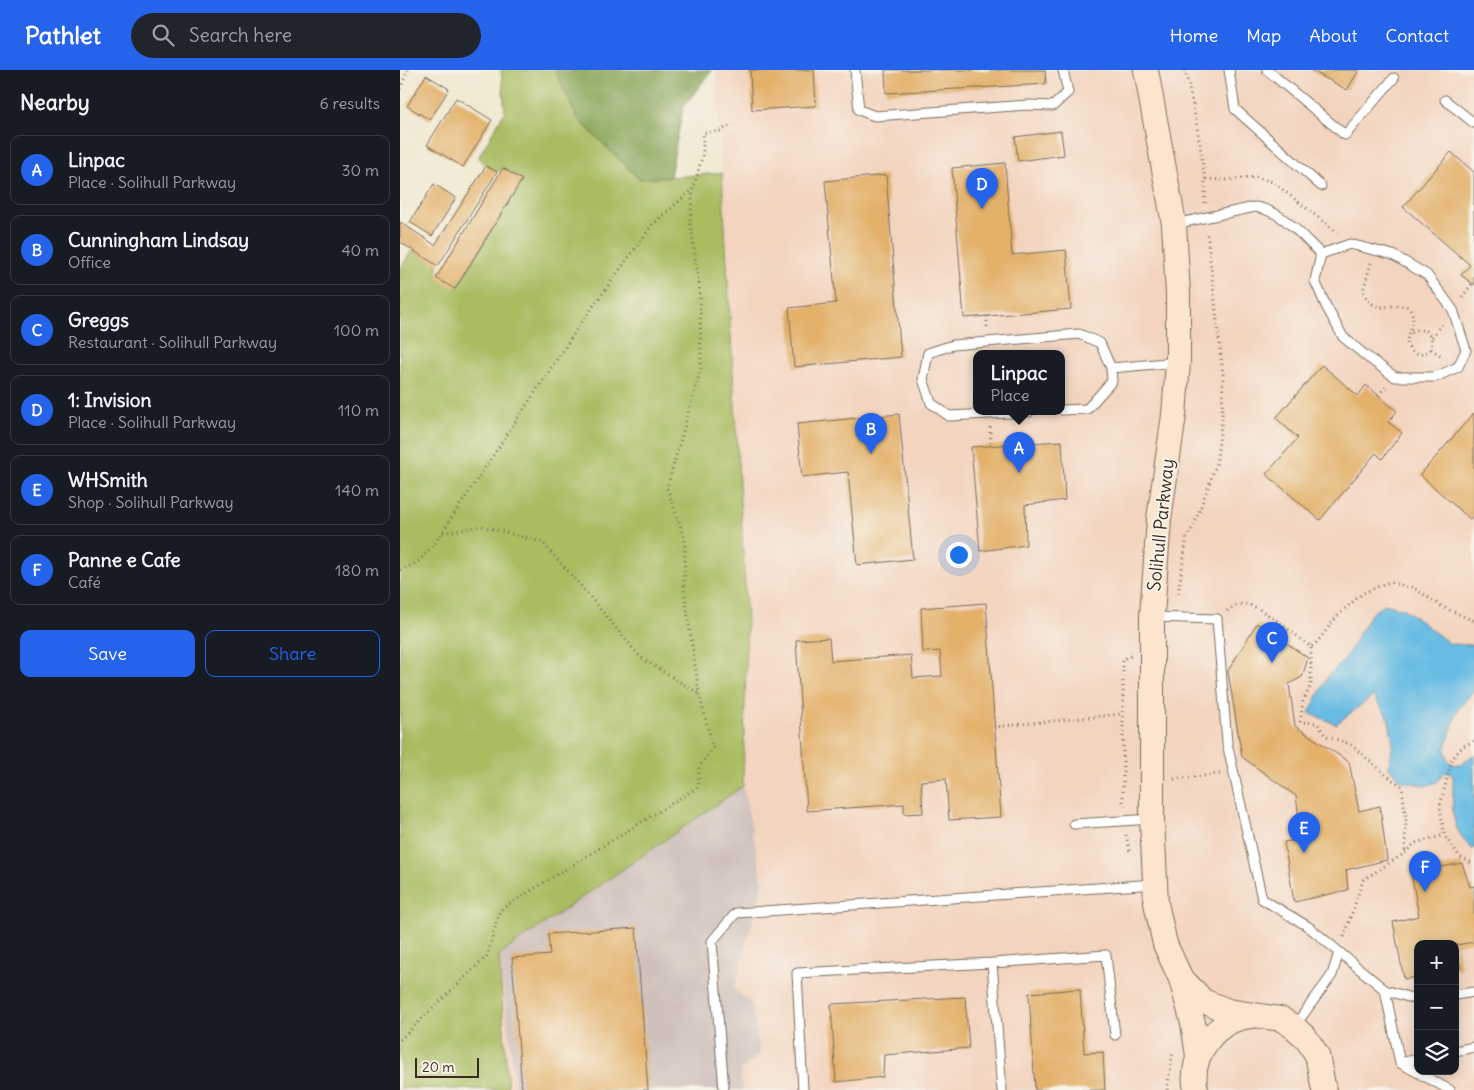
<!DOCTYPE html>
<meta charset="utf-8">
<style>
:root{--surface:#171b24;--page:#20242c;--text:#f1f3f6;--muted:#9ea1a6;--line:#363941;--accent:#2563eb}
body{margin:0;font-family:Delius,sans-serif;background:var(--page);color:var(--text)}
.controls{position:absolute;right:15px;bottom:15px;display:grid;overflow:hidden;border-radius:10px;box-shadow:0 2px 12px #0003}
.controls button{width:45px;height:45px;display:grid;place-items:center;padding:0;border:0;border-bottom:1px solid var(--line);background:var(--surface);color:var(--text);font:25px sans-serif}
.scale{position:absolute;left:15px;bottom:12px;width:64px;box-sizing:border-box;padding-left:5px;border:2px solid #3b2a1e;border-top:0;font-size:14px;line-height:18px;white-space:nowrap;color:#3b2a1e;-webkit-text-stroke:4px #f7f3e8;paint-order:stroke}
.you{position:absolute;left:558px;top:484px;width:18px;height:18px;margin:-12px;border:4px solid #fff;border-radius:50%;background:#1a73e8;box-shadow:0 0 0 8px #1a73e833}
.badge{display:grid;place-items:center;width:32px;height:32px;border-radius:50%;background:var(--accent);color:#fff;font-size:16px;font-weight:700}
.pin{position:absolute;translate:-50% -41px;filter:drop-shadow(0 1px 2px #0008)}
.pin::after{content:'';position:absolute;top:26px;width:18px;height:15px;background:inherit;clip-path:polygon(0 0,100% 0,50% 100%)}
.popup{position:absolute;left:573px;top:280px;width:92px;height:65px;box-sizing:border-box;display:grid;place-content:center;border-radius:10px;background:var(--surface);filter:drop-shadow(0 1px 4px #0005);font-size:16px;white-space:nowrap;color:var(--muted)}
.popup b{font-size:19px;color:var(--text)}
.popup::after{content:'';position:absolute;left:50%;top:100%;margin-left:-10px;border:10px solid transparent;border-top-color:var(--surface)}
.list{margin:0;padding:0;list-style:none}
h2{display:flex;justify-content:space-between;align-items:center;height:65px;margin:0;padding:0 20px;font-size:21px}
h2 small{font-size:16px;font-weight:400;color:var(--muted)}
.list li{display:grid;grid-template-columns:32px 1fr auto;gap:15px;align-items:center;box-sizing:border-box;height:70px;margin:0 10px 10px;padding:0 10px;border:1px solid var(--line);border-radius:10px}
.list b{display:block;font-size:19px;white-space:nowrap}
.list p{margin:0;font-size:16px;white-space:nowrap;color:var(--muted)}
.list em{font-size:16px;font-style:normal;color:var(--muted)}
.actions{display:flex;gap:10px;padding:15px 20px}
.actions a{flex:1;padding:11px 0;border:1px solid var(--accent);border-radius:10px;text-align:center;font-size:18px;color:var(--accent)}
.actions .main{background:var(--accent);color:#fff}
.icon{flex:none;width:28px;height:28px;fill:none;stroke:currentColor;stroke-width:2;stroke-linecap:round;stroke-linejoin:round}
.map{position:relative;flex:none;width:1074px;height:1020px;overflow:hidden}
header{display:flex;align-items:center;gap:30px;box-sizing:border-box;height:70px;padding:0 25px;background:var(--accent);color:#fff}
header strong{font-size:24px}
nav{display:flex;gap:28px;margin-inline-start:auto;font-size:18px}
.search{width:350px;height:45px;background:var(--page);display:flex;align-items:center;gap:12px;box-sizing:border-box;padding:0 18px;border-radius:28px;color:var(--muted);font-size:19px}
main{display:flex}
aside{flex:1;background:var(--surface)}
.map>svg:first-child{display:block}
.built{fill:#f3d4bf;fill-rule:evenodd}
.industrial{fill:#cfc0bb}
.green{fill:#a8bc61;stroke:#727340}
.forest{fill:#86a457;stroke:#60673a}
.water{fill:#67bce3;stroke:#517380}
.building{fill:#e3b16b}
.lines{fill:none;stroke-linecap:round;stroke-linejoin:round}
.lane-casing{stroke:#7a6d5c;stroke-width:11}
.secondary-casing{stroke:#7a6d5c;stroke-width:26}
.path{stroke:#7a6d5c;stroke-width:3;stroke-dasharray:1 4;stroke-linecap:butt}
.lane{stroke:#fff;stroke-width:9}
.secondary{stroke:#fce5cf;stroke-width:24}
.labels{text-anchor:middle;stroke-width:4;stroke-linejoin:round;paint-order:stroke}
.street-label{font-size:18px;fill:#3b2a1e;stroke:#f7f3e8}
</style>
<header>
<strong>Pathlet</strong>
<div class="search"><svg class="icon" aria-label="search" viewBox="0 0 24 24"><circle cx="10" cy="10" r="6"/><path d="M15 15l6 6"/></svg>Search here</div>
<nav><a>Home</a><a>Map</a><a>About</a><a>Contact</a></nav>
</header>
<main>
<aside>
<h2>Nearby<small>6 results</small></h2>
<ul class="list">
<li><span class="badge">A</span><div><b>Linpac</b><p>Place · Solihull Parkway</p></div><em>30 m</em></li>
<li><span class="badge">B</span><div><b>Cunningham Lindsay</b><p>Office</p></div><em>40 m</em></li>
<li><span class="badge">C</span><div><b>Greggs</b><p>Restaurant · Solihull Parkway</p></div><em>100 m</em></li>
<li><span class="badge">D</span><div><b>1: Invision</b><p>Place · Solihull Parkway</p></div><em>110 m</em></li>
<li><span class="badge">E</span><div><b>WHSmith</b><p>Shop · Solihull Parkway</p></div><em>140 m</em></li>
<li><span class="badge">F</span><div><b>Panne e Cafe</b><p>Café</p></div><em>180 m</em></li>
</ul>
<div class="actions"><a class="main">Save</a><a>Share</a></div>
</aside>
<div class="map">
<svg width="1074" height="1020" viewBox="0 0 1074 1020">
<rect width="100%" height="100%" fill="#f7f3e8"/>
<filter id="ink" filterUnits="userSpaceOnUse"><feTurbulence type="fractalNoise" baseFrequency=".02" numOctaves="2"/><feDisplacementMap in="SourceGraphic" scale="10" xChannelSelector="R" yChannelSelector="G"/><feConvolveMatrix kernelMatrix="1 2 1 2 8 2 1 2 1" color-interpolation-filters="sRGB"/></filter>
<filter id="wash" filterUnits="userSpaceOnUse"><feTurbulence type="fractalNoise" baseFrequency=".0096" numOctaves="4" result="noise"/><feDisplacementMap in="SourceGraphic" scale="20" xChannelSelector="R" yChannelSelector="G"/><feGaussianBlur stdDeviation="1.12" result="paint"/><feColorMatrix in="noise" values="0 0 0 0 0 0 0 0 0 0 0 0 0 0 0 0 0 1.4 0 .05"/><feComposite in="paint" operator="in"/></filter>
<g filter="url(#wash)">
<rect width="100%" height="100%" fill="#efe9d0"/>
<path class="built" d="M 316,0 L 1074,0 L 1074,1020 L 108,1020 L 99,885 L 343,715 L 347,553 ZM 576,284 L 662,284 L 662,342 L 576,342 ZM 1018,874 L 1055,874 L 1055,1001 L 1018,1001 Z"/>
<path class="industrial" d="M 343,716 L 363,813 L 334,919 L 351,933 L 360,985 L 340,1000 L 342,1020 L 116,1020 L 99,885 Z"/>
<path class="green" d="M 101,0 L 155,0 L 177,48 L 239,109 L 322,103 L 347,553 L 343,716 L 99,885 L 108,1020 L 0,1018 L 0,199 L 12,180 L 38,196 L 37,208 L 56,219 L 122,110 L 103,98 L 97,102 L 86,96 L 78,88 L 105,41 Z"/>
<path class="forest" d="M 155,0 L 312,0 L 283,38 L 270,107 L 240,109 L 177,48 Z"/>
<path class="water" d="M 984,534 L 1004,539 L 1050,574 L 1074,575 L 1074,620 L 1057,641 L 1045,680 L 1048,690 L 1052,694 L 1061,695 L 1074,684 L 1074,779 C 1068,777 1066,772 1063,768 C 1048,749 1054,727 1053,705 L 1045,702 L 1037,712 L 1026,716 L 1000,710 L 989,697 L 993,672 L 988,647 L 973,626 L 936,654 L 909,643 L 928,606 L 945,589 L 970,545 Z"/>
<g id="blocks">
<path class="building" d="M 350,0 L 414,0 L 416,36 L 352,40 Z
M 485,0 L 645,0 L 646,14 L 486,23 Z
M 911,0 L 959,0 L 947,20 Z
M 26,5 L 49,19 L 30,50 L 7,36 Z
M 56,28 L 92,50 L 63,97 L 27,75 Z
M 661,61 L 664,85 L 618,91 L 615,67 Z
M 1051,82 L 1074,102 L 1074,215 L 1061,205 L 1070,195 L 1003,137 Z
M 605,93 L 612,185 L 666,180 L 671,239 L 564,248 L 552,98 Z
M 86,96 L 97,102 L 38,196 L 0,172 L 0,152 L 35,175 Z
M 103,98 L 122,110 L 55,219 L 36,208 Z
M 486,105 L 501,287 L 394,297 L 389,238 L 436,233 L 425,111 Z
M 34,114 L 56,128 L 32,166 L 10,152 Z
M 922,295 L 958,326 L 966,315 L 997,341 L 988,352 L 1002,363 L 982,389 L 976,383 L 920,450 L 866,404 L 898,368 L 876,348 Z
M 1074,343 L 1074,445 L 1070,449 L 1020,405 Z
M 499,344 L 513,489 L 457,495 L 448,402 L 402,407 L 397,354 Z
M 662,371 L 665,430 L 625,435 L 626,475 L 580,481 L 571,377 Z
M 586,533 L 601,747 L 549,750 L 546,709 L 521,711 L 523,743 L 504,744 L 504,734 L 407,741 L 396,570 L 429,568 L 431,591 L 511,585 L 513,608 L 542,606 L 540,581 L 523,582 L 521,538 Z
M 857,553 L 908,588 L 902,607 L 889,614 L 895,656 L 949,692 L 959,741 L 980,736 L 987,790 L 946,800 L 948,820 L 894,832 L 884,772 L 902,769 L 896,726 L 842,687 L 828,601 Z
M 1062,793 L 1070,817 L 1074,816 L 1074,872 L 1056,875 L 1061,898 L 1055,899 L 1055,874 L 1018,874 L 1018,907 L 1004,909 L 993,852 L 1019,846 L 1011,803 Z
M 236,858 L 248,1020 L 122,1020 L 112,888 L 150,885 L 148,864 Z
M 680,919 L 684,983 L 703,982 L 705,1020 L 635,1020 L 629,923 Z
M 565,927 L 569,978 L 484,985 L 483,1007 L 436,1012 L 431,934 Z"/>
</g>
</g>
<g filter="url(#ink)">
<use href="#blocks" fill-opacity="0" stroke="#7a6d5c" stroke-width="1"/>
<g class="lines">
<g class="lane-casing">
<path id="lane" d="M 455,0 L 459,40 L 475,46 L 628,35 L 653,36 L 668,22 L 663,0
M 829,0 L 835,39 L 921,116
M 867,0 L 945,65 L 994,8
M 1045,30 L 1074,53
M 775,154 L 855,137 C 883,141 901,165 921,184
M 950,174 L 993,185 L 1027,205 L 1053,240 L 1066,280 L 1058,297 L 1035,307 L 995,307 L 966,286 L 943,267 L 926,236 L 915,211 L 921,184 Z
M 711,298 L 778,292
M 629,342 L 549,346 L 531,333 L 523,309 L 528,283 L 553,275 L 679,264 L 700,273 L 711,298 L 712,311 L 687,339 L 662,340
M 753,547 L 817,549 L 827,673 L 862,829 L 909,857 L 939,882 L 932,905 L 894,957
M 674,754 L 752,749
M 939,882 L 985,920 L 1018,930
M 592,893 L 602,1020
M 985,920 L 1000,993 L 1050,1020
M 1055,925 L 1074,922
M 1055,981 L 1074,977
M 1000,993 L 1018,989
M 324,1020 L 312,871 L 336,843 L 755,814
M 403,1020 L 397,903 L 592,893 L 706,885 L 715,965"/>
</g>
<g class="secondary-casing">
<path id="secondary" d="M 746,0 L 774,154 L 778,224 L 778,292 L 774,345 L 759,449 L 752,545 L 752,749 L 756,833 L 765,874 L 781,909 L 793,953 L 798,986
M 783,910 L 803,931 L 828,941 L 881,949 L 894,957 L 906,968 L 917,985 L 924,1020
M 796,1020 C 788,985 816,948 853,946"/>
</g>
<path class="path" d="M 785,0 L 796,50 L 805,109
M 0,19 L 8,0
M 805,133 L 805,109 L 825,110 L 855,107 L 873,112 L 938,163
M 971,193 L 963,221 C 976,248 987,231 1009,237 C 1011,240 1013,244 1013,248 C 1014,258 1003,269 1009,278 C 1019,295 1044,275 1025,260 L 1016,260 L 1009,265
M 1062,227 L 1072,214
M 587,246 L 587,258
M 1032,267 L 1042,254
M 1031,279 L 1043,287
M 978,325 L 986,317
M 590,357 L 591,375
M 43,463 L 82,456 L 142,472 L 181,516 L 240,587 L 298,623
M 0,500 L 18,492 L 35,473 L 177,259 L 252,155 L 293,119
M 778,523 L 787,468 L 796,450 L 816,395 L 822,348 L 823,304 L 807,162
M 827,541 C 832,537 839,534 845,534 C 860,535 898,567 911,577 L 918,571 L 939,544 L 963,523 L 989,512 L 1014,518 L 1041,536 L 1074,551
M 911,578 L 911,615 L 903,632 L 900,652 L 917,653 L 926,666 L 950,674 L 991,709 L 1002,716 L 1006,750 L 1005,783
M 594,657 L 722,644
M 1074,671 L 1063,676 L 1052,689 L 1040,736 L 1044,765 L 1060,787 L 1074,794
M 774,709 L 820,704
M 723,737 L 723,589 L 731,586
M 726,765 L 730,781
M 944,867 L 963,810 L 1005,783 L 1015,773 L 1044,765
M 0,970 L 87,886 L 100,840 L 298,717 L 299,697 L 313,678 L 299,623 L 284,519 L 285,470 L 267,418 L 301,298 L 300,222 L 290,150 L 293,119 L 303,84 L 303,63 L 320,61 L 333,54
M 767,1020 L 773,981"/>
<use href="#lane" class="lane"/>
<use href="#secondary" class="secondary"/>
</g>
</g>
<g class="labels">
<g class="street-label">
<text transform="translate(761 455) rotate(-84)" y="6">Solihull Parkway</text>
</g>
</g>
</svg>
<div class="controls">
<button>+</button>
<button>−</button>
<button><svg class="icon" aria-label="layers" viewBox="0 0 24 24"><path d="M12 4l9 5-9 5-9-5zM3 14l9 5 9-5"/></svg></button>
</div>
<div class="scale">20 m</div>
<div class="you"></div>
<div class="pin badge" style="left:619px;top:403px">A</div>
<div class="popup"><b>Linpac</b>Place</div>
<div class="pin badge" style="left:471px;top:384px">B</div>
<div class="pin badge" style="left:872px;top:593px">C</div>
<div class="pin badge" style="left:582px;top:139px">D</div>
<div class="pin badge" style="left:904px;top:783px">E</div>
<div class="pin badge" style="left:1025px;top:822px">F</div>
</div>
</main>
